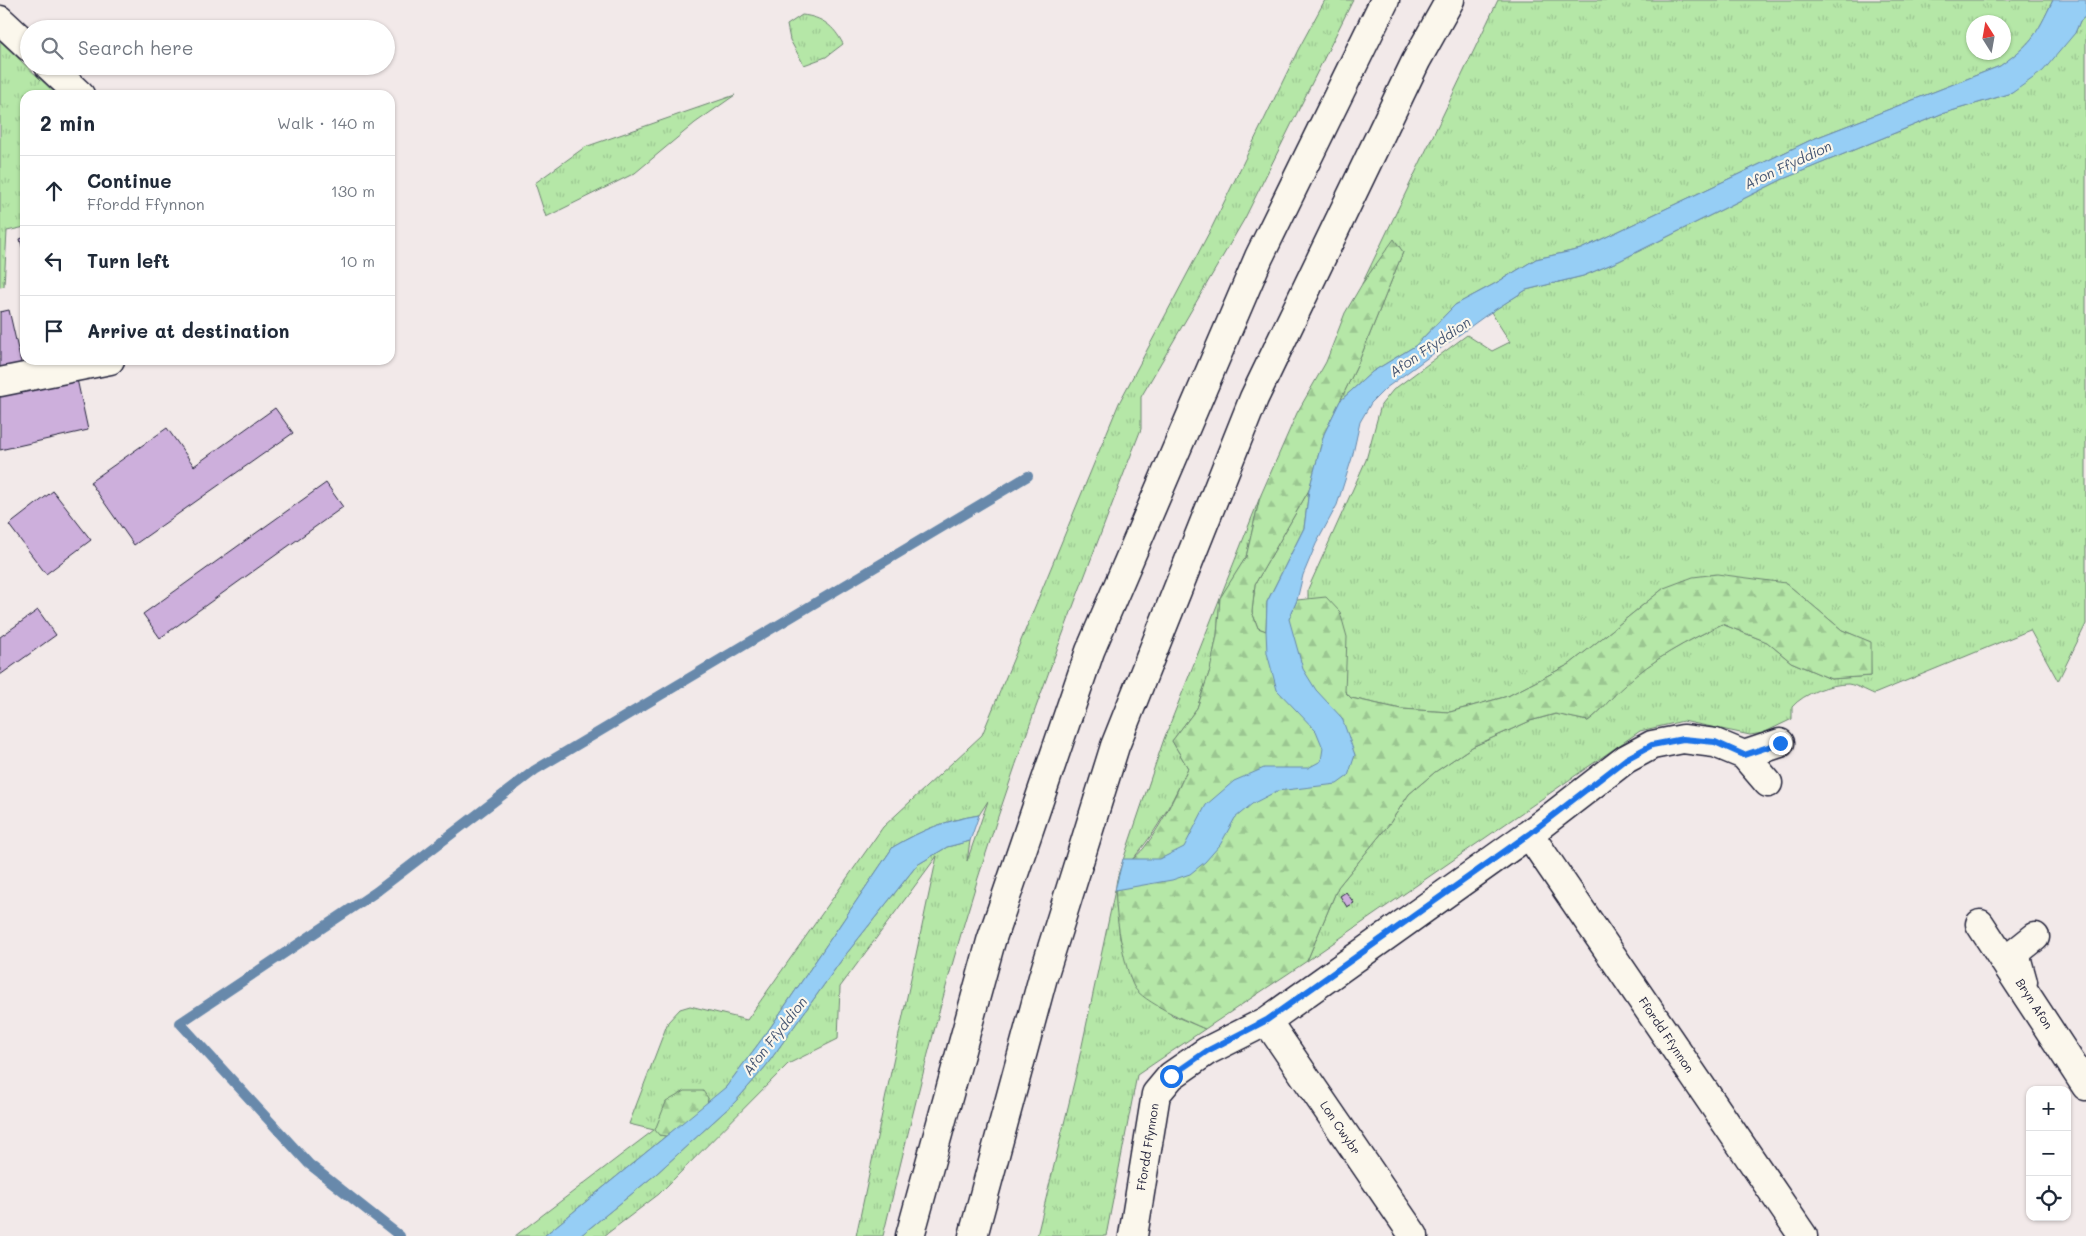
<!DOCTYPE html>
<meta charset="utf-8">
<style>
:root{--surface:#fff;--page:#f2f2f3;--text:#1f2937;--muted:#747a83;--line:#e0e1e3}
body{margin:0;font-family:Mali,sans-serif;background:var(--page);color:var(--text)}
.controls{position:absolute;right:15px;bottom:15px;display:grid;overflow:hidden;border-radius:10px;box-shadow:0 1px 4px #0004}
.controls button{width:45px;height:45px;display:grid;place-items:center;padding:0;border:0;border-bottom:1px solid var(--line);background:var(--surface);color:var(--text);font:25px sans-serif}
.compass{position:absolute;left:1966px;top:15px;width:45px;height:45px;border-radius:50%;background:var(--surface);box-shadow:0 1px 4px #0004;rotate:349deg}
.stop{position:absolute;width:15px;height:15px;margin:-11px;border:4px solid #1a73e8;border-radius:50%;background:#fff}
.stop.end{background:#1a73e8;border-color:#fff;box-shadow:0 1px 5px #0008}
.list{margin:0;padding:0;list-style:none}
h2{display:flex;justify-content:space-between;align-items:center;height:65px;margin:0;padding:0 20px;font-size:21px}
h2 small{font-size:16px;font-weight:400;color:var(--muted)}
.list li{display:grid;grid-template-columns:32px 1fr auto;gap:15px;align-items:center;box-sizing:border-box;height:70px;padding:0 20px;border-top:1px solid var(--line)}
.list b{display:block;font-size:19px;white-space:nowrap}
.list p{margin:0;font-size:16px;white-space:nowrap;color:var(--muted)}
.list em{font-size:16px;font-style:normal;color:var(--muted)}
.icon{flex:none;width:28px;height:28px;fill:none;stroke:currentColor;stroke-width:2;stroke-linecap:round;stroke-linejoin:round}
.map{position:relative;flex:none;width:2086px;height:1236px;overflow:hidden}
.search{position:absolute;background:var(--surface);box-shadow:0 1px 4px #0004;left:20px;top:20px;width:375px;height:55px;display:flex;align-items:center;gap:12px;box-sizing:border-box;padding:0 18px;border-radius:28px;color:var(--muted);font-size:19px}
.panel{position:absolute;background:var(--surface);box-shadow:0 1px 4px #0004;left:20px;top:90px;width:375px;height:275px;border-radius:15px}
.map>svg:first-child{display:block}
.grass{fill:url(#grass-tufts);stroke:#6c8471;fill-rule:evenodd}
.forest{fill:url(#forest-firs);stroke:#6c8471}
.water{fill:#96cef5;stroke:#6889ab}
.lines{fill:none;stroke-linecap:round;stroke-linejoin:round}
.stream{stroke:#6889ab;stroke-width:10}
.building{fill:#cdafdc;stroke:#22223b}
.street-casing{stroke:#22223b;stroke-width:31}
.primary-casing{stroke:#22223b;stroke-width:31}
.street{stroke:#fbf7ec;stroke-width:28}
.primary{stroke:#fbf7ec;stroke-width:28}
.route{stroke:#1a73e8;stroke-width:6}
.labels{text-anchor:middle;stroke-width:4.5;stroke-linejoin:round;paint-order:stroke}
.street-label{font-size:12px;fill:#22223b;stroke:#fbf7ec}
.water-label{font-size:14px;font-style:italic;fill:#455673;stroke:#fbf7ec}
</style>
<div class="map">
<svg width="2086" height="1236" viewBox="0 0 2086 1236">
<defs>
<pattern id="grass-tufts" width="24" height="20" patternUnits="userSpaceOnUse" patternTransform="scale(1.25)"><rect width="24" height="20" fill="#b5e7a7"/><path d="M3 7l-1-3M5 7V3M7 7l1-3M15 17l-1-3M17 17v-4M19 17l1-3" fill="none" stroke="#9bc691"/></pattern>
<pattern id="forest-firs" width="22" height="20" patternUnits="userSpaceOnUse" patternTransform="scale(1.25)"><rect width="22" height="20" fill="#b5e7a7"/><path d="M5 1l3.5 6h-7zM16 11l3.5 6h-7z" fill="#9bc691"/></pattern>
</defs>
<rect width="100%" height="100%" fill="#f2e9e9"/>
<filter id="ink" filterUnits="userSpaceOnUse"><feTurbulence type="fractalNoise" baseFrequency=".02" numOctaves="2"/><feDisplacementMap in="SourceGraphic" scale="10" xChannelSelector="R" yChannelSelector="G"/><feConvolveMatrix kernelMatrix="1 2 1 2 8 2 1 2 1" color-interpolation-filters="sRGB"/></filter>
<g filter="url(#ink)">
<path class="grass" d="M 1325,0 L 1353,0 L 1245,218 L 1141,397 L 1141,429 C 1084,577 1026,726 978,878 C 941,995 912,1116 883,1236 L 856,1236 L 937,856 L 840,987 L 838,1039 L 788,1064 L 659,1194 L 604,1236 L 580,1236 L 656,1174 L 735,1102 L 766,1066 L 843,958 L 917,865 L 947,847 L 970,841 L 967,861 L 988,801 L 979,815 C 944,821 924,829 893,847 L 768,1031 L 726,1087 L 707,1105 L 708,1098 L 659,1135 L 666,1136 L 544,1236 L 515,1236 L 654,1130 L 629,1124 L 668,1022 L 680,1009 L 690,1006 L 747,1020 L 883,827 L 982,735 L 1119,403 L 1212,227 L 1298,50 Z
M 1498,0 L 2053,0 C 2036,36 2032,43 2000,66 L 1813,139 L 1581,249 L 1536,259 L 1496,283 L 1455,305 L 1415,346 L 1372,372 L 1340,401 L 1357,366 L 1403,252 L 1394,240 L 1362,284 ZM 1974,22 L 2004,22 L 2004,52 L 1974,52 Z
M 802,15 C 822,17 834,26 843,44 L 826,57 L 804,65 L 790,40 L 787,25 Z
M 2086,16 L 2086,624 L 2058,681 L 2030,630 L 1874,694 C 1867,691 1856,685 1848,684 C 1830,684 1804,693 1792,707 L 1792,719 L 1763,733 L 1750,735 L 1683,721 L 1640,731 L 1307,961 L 1338,887 L 1390,823 L 1409,794 L 1435,772 L 1472,747 L 1530,721 L 1556,714 L 1588,721 C 1602,711 1611,697 1624,685 C 1652,659 1688,641 1722,624 L 1767,642 L 1791,662 L 1831,679 L 1871,676 L 1870,642 L 1842,630 L 1786,583 L 1664,588 L 1570,664 L 1508,696 L 1450,712 L 1401,709 L 1351,698 L 1324,666 L 1308,628 L 1308,589 L 1366,460 L 1381,405 L 1393,390 L 1467,335 L 1492,351 L 1510,342 L 1491,312 L 1526,290 L 1583,276 L 1619,261 L 1783,179 L 1941,114 L 2012,93 L 2075,33 L 2080,21 Z
M 0,41 L 57,95 L 25,95 L 25,227 L 7,231 L 4,286 L 0,287 Z
M 735,95 L 695,123 L 635,173 L 546,217 L 535,183 L 585,147 Z
M 1309,490 L 1304,528 L 1267,602 L 1266,631 L 1258,628 L 1252,612 L 1255,584 Z
M 1260,497 L 1246,557 L 1220,599 L 1217,635 L 1210,670 L 1197,708 L 1172,741 L 1188,768 C 1167,812 1153,839 1118,875 L 1164,739 Z
M 1115,890 L 1120,939 L 1172,1015 L 1205,1029 L 1137,1075 L 1106,1236 L 1037,1236 L 1076,1074 Z"/>
<path class="forest" d="M 1394,239 L 1403,252 L 1357,366 L 1324,434 L 1309,490 L 1255,584 L 1252,612 L 1258,628 L 1266,631 L 1289,619 L 1297,600 L 1326,597 L 1340,612 L 1347,637 L 1345,692 L 1351,698 L 1401,709 L 1450,712 L 1508,696 L 1570,664 L 1664,588 L 1693,577 L 1717,574 L 1786,583 L 1842,630 L 1871,642 L 1871,676 L 1831,679 L 1791,662 L 1767,642 L 1722,624 C 1688,641 1652,659 1624,686 C 1611,697 1602,711 1588,721 L 1555,714 L 1530,721 L 1472,747 L 1435,772 L 1409,794 L 1390,823 L 1338,887 L 1307,961 L 1205,1029 C 1189,1022 1143,1002 1134,987 C 1124,969 1110,894 1118,876 C 1123,865 1137,857 1144,848 C 1163,823 1175,796 1188,768 L 1172,741 L 1197,708 L 1210,670 L 1217,635 L 1220,598 L 1246,557 L 1260,497 L 1297,413 L 1326,362 L 1345,313 L 1362,284 Z
M 685,1091 L 703,1091 L 708,1098 L 707,1105 L 666,1136 L 659,1135 L 655,1130 L 666,1102 Z"/>
<path class="water" d="M 2053,0 L 2086,0 L 2086,16 L 2080,21 L 2075,33 L 2043,71 L 2012,93 L 1941,114 L 1783,179 L 1619,261 L 1583,276 L 1526,290 L 1485,316 L 1386,388 L 1371,403 L 1360,422 L 1352,458 L 1337,505 L 1316,544 L 1303,575 L 1297,600 L 1289,619 L 1303,669 L 1316,690 L 1342,718 L 1355,755 L 1348,776 L 1337,784 L 1277,791 L 1252,804 L 1235,818 L 1220,845 L 1205,862 L 1190,874 L 1172,880 L 1115,890 L 1123,859 L 1160,859 L 1184,847 L 1206,805 L 1234,781 L 1264,768 L 1308,768 L 1321,761 L 1323,748 L 1316,731 L 1277,690 L 1267,653 L 1266,631 L 1267,602 L 1304,528 L 1309,490 L 1324,434 L 1340,401 L 1372,372 L 1415,346 L 1455,305 L 1496,283 L 1536,259 L 1581,249 L 1813,139 L 2000,66 C 2032,43 2036,36 2053,0 Z
M 979,815 L 970,841 L 947,847 L 917,865 L 843,958 L 766,1066 L 735,1102 L 656,1174 L 580,1236 L 544,1236 L 726,1087 L 768,1031 L 893,847 C 924,829 944,821 979,815 Z"/>
<g class="lines">
<path class="stream" d="M 400,1236 L 309,1164 L 180,1023 L 376,892 L 535,770 L 1028,476"/>
</g>
<path class="building" d="M 25,237 L 25,257 L 20,239 Z
M 9,310 L 22,367 L 0,372 L 0,312 Z
M 77,379 L 88,430 L 0,450 L 0,396 Z
M 275,408 L 293,433 L 134,545 L 90,482 L 167,428 L 194,466 Z
M 326,483 L 343,507 L 160,638 L 143,614 Z
M 53,491 L 91,540 L 46,574 L 9,525 Z
M 38,610 L 56,635 L 0,675 L 0,637 Z
M 1346,892 L 1354,903 L 1347,907 L 1340,896 Z"/>
<g class="lines">
<g class="street-casing">
<path id="street" d="M 0,20 L 29,47
M 49,66 L 80,95
M 0,382 L 110,360
M 1744,755 L 1780,743
M 1529,834 L 1803,1236
M 1980,924 L 2086,1086
M 2023,982 L 2015,953 L 2035,937
M 1267,1021 L 1414,1236
M 1133,1236 L 1156,1094 L 1171,1076 L 1207,1051 L 1267,1021 L 1529,834 L 1626,759 L 1652,745 L 1683,739 L 1715,743 L 1744,755 L 1768,783"/>
</g>
<g class="primary-casing">
<path id="primary" d="M 910,1236 L 991,941 L 1090,651 L 1259,257 L 1385,0
M 973,1236 L 1043,977 L 1115,746 L 1254,398 L 1416,61 L 1450,0"/>
</g>
<use href="#street" class="street"/>
<use href="#primary" class="primary"/>
</g>
</g>
<g class="lines" filter="url(#ink)">
<path class="route" d="M 1171,1076 L 1207,1051 L 1267,1020 L 1529,834 L 1626,759 L 1652,745 L 1683,739 L 1715,742 L 1744,755 L 1780,743"/>
</g>
<g class="labels">
<g class="street-label">
<text transform="translate(2034 1004) rotate(57)" y="4">Bryn Afon</text>
<text transform="translate(1666 1035) rotate(56)" y="4">Ffordd Ffynnon</text>
<text transform="translate(1340 1128) rotate(56)" y="4">Lon Cwybr</text>
<text transform="translate(1148 1147) rotate(-81)" y="4">Ffordd Ffynnon</text>
</g>
<g class="water-label">
<text transform="translate(1788 165) rotate(-25)" y="5">Afon Ffyddion</text>
<text transform="translate(1430 347) rotate(-34)" y="5">Afon Ffyddion</text>
<text transform="translate(775 1036) rotate(-52)" y="5">Afon Ffyddion</text>
</g>
</g>
</svg>
<div class="controls">
<button>+</button>
<button>−</button>
<button><svg class="icon" aria-label="locate" viewBox="0 0 24 24"><circle cx="12" cy="12" r="6"/><path d="M12 2v4M12 18v4M2 12h4M18 12h4"/></svg></button>
</div>
<svg class="compass" viewBox="-18 -18 36 36"><path d="M0-13l5 13h-10z" fill="#e53935"/><path d="M0 13l5-13h-10z" fill="#747a83"/></svg>
<div class="stop" style="left:1171px;top:1076px"></div>
<div class="stop end" style="left:1780px;top:743px"></div>
<div class="search"><svg class="icon" aria-label="search" viewBox="0 0 24 24"><circle cx="10" cy="10" r="6"/><path d="M15 15l6 6"/></svg>Search here</div>
<section class="panel">
<h2>2 min<small>Walk · 140 m</small></h2>
<ul class="list">
<li><svg class="icon" aria-label="ahead" viewBox="0 0 24 24"><path d="M12 20V5M6 11l6-6 6 6"/></svg><div><b>Continue</b><p>Ffordd Ffynnon</p></div><em>130 m</em></li>
<li><svg class="icon" aria-label="left" viewBox="0 0 24 24"><path d="M17 20v-9H6M10 6l-5 5 5 5"/></svg><div><b>Turn left</b></div><em>10 m</em></li>
<li><svg class="icon" aria-label="arrive" viewBox="0 0 24 24"><path d="M6 21V4h12l-3 4 3 4H6"/></svg><div><b>Arrive at destination</b></div></li>
</ul>
</section>
</div>
